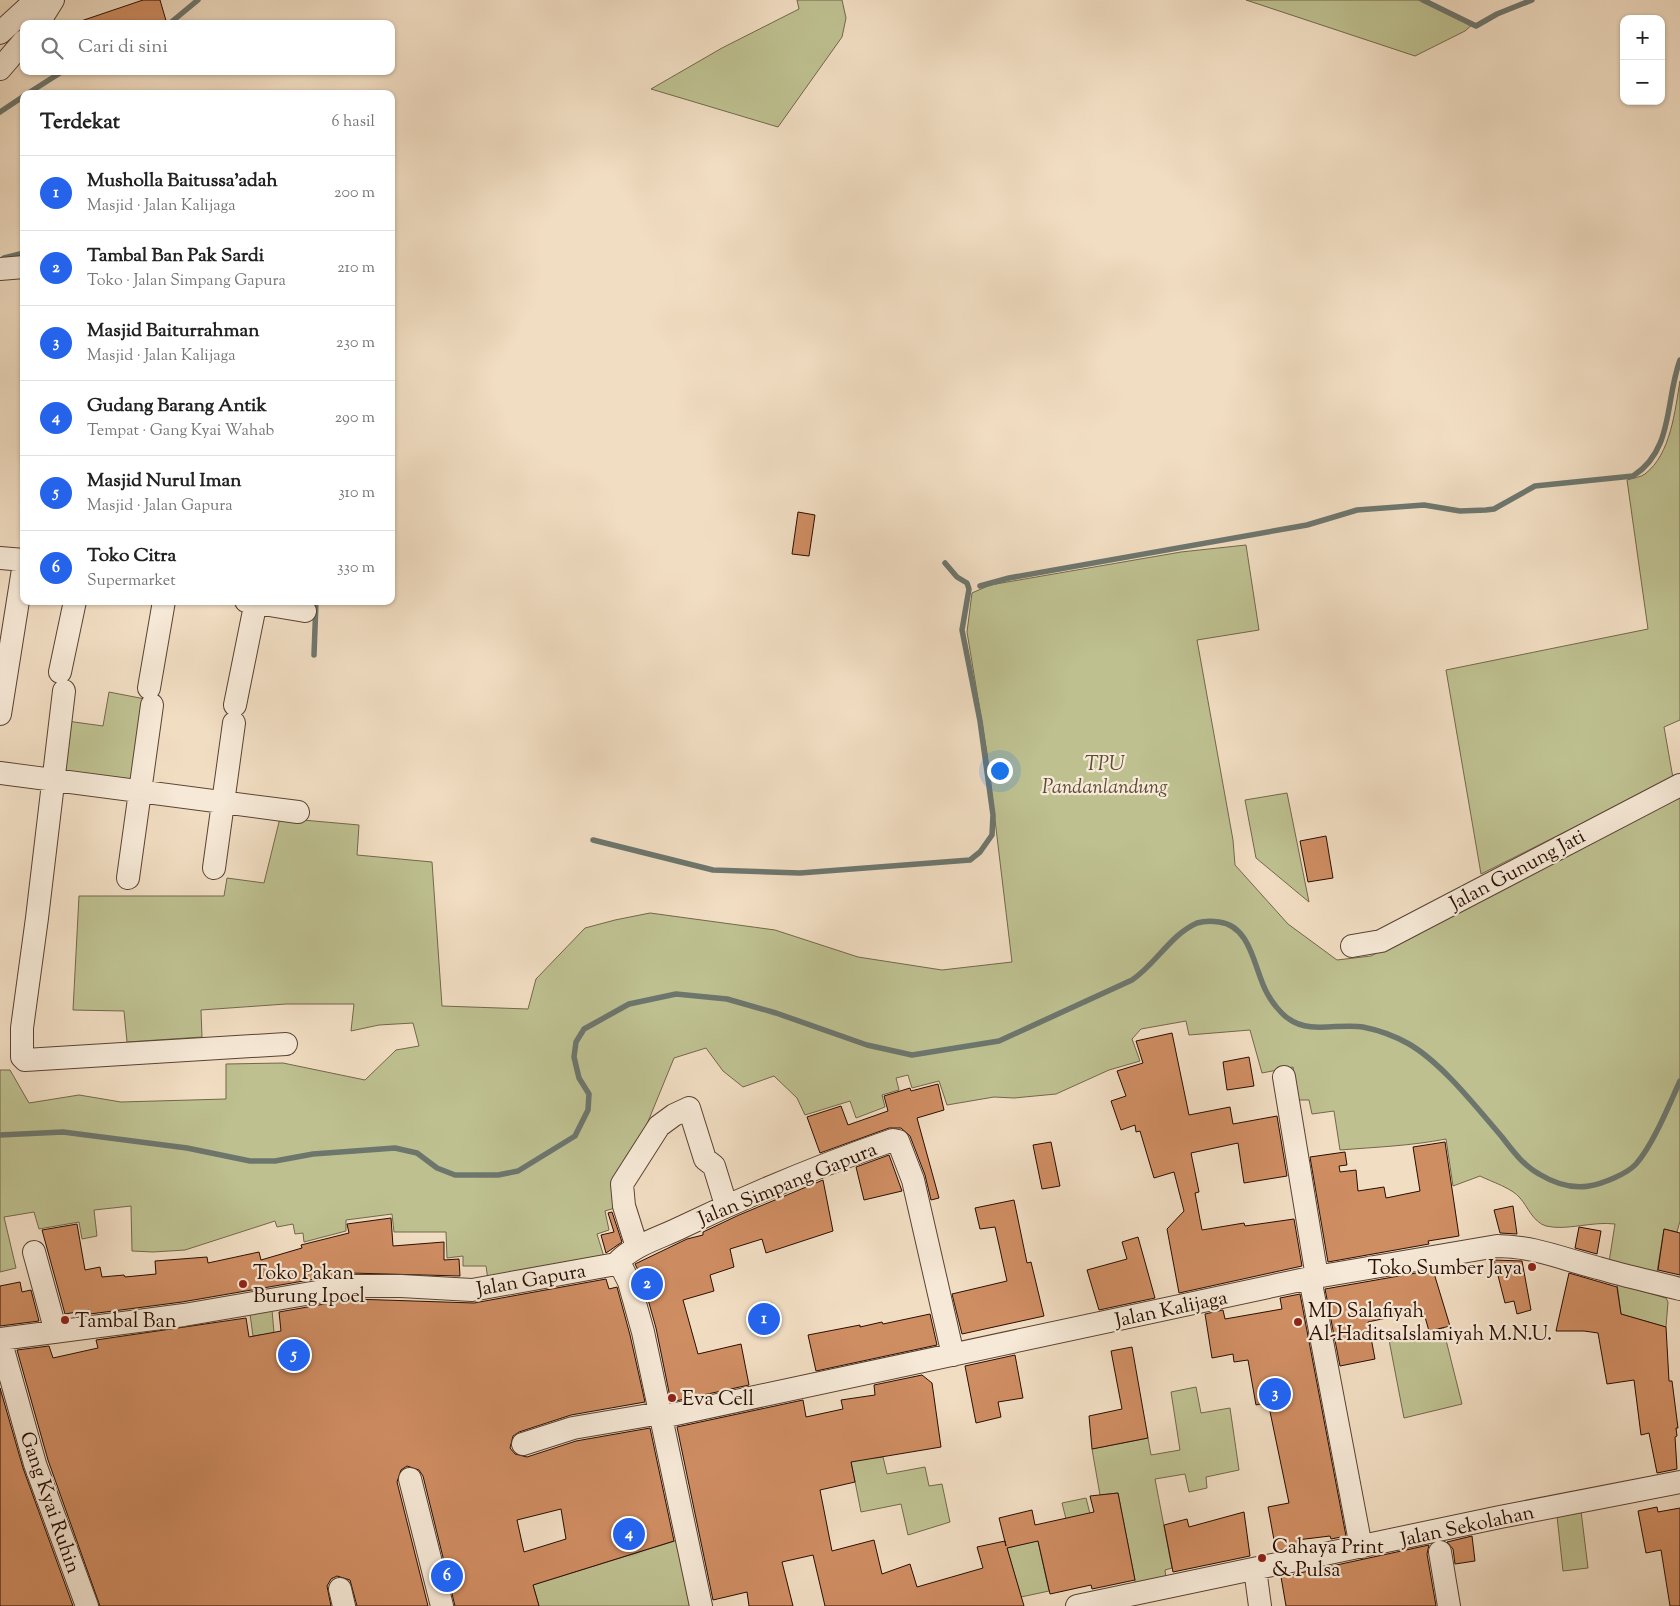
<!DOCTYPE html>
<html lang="id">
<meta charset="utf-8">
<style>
:root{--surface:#fff;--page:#f6f6f6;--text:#222;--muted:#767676;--line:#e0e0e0;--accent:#2563eb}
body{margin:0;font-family:"Sorts Mill Goudy",serif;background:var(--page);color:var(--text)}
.controls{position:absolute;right:15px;top:15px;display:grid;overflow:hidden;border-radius:10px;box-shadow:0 1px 4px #0004}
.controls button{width:45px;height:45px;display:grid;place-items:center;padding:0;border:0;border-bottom:1px solid var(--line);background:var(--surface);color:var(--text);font:25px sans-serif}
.you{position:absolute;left:999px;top:770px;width:18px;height:18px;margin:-12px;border:4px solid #fff;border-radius:50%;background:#1a73e8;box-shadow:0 0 0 8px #1a73e833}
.badge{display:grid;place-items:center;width:32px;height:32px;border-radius:50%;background:var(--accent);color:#fff;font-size:16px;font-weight:700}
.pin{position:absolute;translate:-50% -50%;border:2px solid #fff;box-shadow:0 1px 5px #0006}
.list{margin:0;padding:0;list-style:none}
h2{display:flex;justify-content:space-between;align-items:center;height:65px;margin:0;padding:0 20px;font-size:21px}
h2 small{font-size:16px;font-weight:400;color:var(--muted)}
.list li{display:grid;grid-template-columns:32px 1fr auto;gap:15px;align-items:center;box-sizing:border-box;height:75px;padding:0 20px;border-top:1px solid var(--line)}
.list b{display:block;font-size:19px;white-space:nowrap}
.list p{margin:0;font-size:16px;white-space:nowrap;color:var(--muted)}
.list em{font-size:16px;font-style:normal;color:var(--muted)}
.icon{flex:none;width:28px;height:28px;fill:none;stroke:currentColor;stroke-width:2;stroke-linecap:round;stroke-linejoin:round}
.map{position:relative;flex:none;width:1680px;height:1606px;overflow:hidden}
.search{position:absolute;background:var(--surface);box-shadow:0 1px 4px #0004;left:20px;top:20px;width:375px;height:55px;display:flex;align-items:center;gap:12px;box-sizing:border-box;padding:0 18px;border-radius:10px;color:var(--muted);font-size:19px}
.panel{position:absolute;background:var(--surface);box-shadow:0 1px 4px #0004;left:20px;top:90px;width:375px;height:515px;border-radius:10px}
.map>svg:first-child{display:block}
.green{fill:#bec090;stroke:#73674a}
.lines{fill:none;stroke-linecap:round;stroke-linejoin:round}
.stream{stroke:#6d766d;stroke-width:5.5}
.building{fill:#cf8d62;stroke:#280e03;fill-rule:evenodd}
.minor-casing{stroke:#5a4233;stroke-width:24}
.minor{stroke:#f6e9d7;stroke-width:22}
.poi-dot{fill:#8f2418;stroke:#f6e9d7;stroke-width:2}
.labels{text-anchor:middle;stroke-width:4.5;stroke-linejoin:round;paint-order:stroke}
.park-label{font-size:20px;font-style:italic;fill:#5c4c34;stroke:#f6e9d7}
.street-label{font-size:20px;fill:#280e03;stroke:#f6e9d7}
.poi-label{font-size:20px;fill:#280e03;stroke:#f6e9d7;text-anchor:start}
</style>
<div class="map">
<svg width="1680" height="1606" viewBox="0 0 1680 1606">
<rect width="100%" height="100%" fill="#f1ddc2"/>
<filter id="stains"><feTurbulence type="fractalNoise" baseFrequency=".004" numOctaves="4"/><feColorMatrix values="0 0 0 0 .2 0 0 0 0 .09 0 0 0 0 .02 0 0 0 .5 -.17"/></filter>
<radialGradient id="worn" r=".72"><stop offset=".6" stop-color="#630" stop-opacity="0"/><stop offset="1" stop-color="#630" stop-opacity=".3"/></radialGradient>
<path class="green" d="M 797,0 L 842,0 L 846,18 L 842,37 L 778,127 L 651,89 L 722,48 L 799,9 Z
M 1246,0 L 1418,0 L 1474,23 L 1465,31 L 1415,56 Z
M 1680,381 L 1680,720 L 1664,727 L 1673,778 L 1481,874 L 1446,670 L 1648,629 L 1627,480 C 1633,478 1641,477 1645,474 C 1671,454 1675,410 1680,381 Z
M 1246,545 L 1259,630 L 1197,640 L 1233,840 L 1235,865 L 1288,924 L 1337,960 L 1371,956 L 1650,811 L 1680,798 L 1680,1221 L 1677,1232 L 1664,1229 L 1657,1272 L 1609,1262 L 1615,1224 C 1593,1221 1566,1231 1546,1226 C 1533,1222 1528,1207 1520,1198 C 1512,1188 1492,1182 1480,1176 L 1453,1186 L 1446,1139 C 1410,1146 1376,1147 1340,1150 L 1334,1111 L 1312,1114 L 1309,1100 L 1299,1100 L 1293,1067 L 1262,1073 L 1250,1030 L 1189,1035 L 1186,1021 L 1141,1029 L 1132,1039 L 1140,1061 L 1109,1070 L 1056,1094 L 1014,1098 L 994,1097 L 947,1105 L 939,1081 L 912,1088 L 908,1075 L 896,1078 L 899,1090 L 882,1095 L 885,1107 L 856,1118 L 850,1101 L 805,1115 L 797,1098 L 774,1076 L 743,1087 L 723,1071 L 706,1048 L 674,1058 L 645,1129 L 621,1206 L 605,1211 L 609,1230 L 597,1234 L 604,1257 L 488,1280 L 486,1266 L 463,1266 L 463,1256 L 447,1258 L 446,1232 L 394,1232 L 392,1214 L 346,1220 L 346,1231 L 304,1242 L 303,1233 L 295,1234 L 293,1224 L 277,1227 L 275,1221 L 185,1250 L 153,1252 L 132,1251 L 131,1206 L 94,1210 L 97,1236 L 82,1239 L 79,1222 L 39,1229 L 34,1212 L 4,1217 L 16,1268 L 0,1272 L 0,1070 L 10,1070 L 29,1103 L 79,1095 L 121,1102 L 226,1099 L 226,1064 L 283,1063 L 365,1080 L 396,1050 L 419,1046 L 413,1023 L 379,1025 L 351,1031 L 354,1004 L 286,1004 L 201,1010 L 202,1037 L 127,1042 L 124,1011 L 73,1010 L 79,896 L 224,896 L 227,878 L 264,883 L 280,818 L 359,825 L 357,855 L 432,862 L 442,1006 L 528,1009 L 536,979 L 585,928 L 615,920 L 650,913 L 775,930 L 858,957 L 942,970 L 1012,962 L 987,753 L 967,632 L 972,593 L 990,585 L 1181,552 Z
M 109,692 L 145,699 L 135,783 L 61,773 L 67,721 L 103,726 Z
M 1287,793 L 1309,902 L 1256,858 L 1245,800 Z
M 1617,1284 L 1666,1298 L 1668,1302 L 1666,1327 L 1621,1314 Z
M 272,1310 L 274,1333 L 253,1336 L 250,1314 Z
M 1443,1328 L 1462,1404 L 1404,1418 L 1389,1340 Z
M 1196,1387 L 1201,1413 L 1230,1408 L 1239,1470 L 1206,1477 L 1207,1488 L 1189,1492 L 1185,1474 L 1155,1479 L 1172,1568 L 1165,1570 L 1166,1579 L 1136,1586 L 1118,1493 L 1100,1495 L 1092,1449 L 1148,1438 L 1151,1455 L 1180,1450 L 1171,1392 Z
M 873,1451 L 875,1458 L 883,1457 L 887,1474 L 925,1467 L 929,1486 L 942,1484 L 950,1522 L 908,1535 L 901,1504 L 861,1512 L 850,1456 Z
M 1086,1498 L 1097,1541 L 1071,1539 L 1062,1503 Z
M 1581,1511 L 1588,1568 L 1563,1571 L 1557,1516 Z
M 1034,1523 L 1049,1591 L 1021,1597 L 1007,1548 L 1015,1546 L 1012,1528 Z
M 678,1540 L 692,1606 L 539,1606 L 533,1585 Z"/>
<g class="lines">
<path class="stream" d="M 1423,0 L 1476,26 L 1497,14 L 1532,0
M 169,24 L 198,0
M 27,94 L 63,71
M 0,112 L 24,96
M 4,258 L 24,253
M 980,586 L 1009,578 L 1307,525 L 1357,510 L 1424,505 L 1460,511 L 1486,510 L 1494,509 L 1535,486 L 1633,476 C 1674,450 1665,400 1680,360
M 314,655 L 316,601
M 593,840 L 713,870 L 800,873 L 970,860 L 980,852 L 992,835 L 993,815 L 980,721 L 962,630 L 969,589 L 967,583 L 957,577 L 945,563
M 0,1135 L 63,1132 L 187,1148 L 250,1161 L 275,1161 L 313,1154 L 395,1148 L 417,1153 L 437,1168 L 455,1175 L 498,1175 L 518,1171 L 575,1136 L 588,1110 L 589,1094 L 579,1078 L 574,1057 L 576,1042 L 584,1029 L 629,1004 L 676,994 L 727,999 L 776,1013 L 867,1045 L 912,1055 L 999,1041 L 1132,980 C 1156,964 1170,935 1197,923 C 1204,921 1212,921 1219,922 C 1252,926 1254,970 1267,993 C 1271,1001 1281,1014 1289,1019 C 1309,1034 1340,1023 1363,1027 C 1378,1030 1395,1036 1409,1044 C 1442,1063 1477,1108 1502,1137 C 1512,1150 1524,1166 1539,1174 C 1554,1183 1572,1189 1589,1186 C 1602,1184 1627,1174 1636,1164 C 1653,1145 1669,1105 1680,1081"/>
</g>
<path class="building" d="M 143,0 L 160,0 L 167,24 L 81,24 L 81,21 Z
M 798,512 L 815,515 L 809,556 L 792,554 Z
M 1326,836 L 1333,878 L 1308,882 L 1300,841 Z
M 1172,1033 L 1189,1115 L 1230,1107 L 1233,1124 L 1277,1116 L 1287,1176 L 1244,1183 L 1238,1143 L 1191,1153 L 1199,1192 L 1195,1193 L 1202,1230 L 1244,1223 L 1245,1226 L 1294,1219 L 1302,1266 L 1179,1293 L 1167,1229 L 1184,1211 L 1174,1172 L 1154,1178 L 1140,1131 L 1136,1132 L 1135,1125 L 1121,1130 L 1111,1101 L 1126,1096 L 1117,1071 L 1143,1063 L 1136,1041 Z
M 1249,1057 L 1254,1086 L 1227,1090 L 1223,1062 Z
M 938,1084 L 944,1110 L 917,1118 L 939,1198 L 931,1200 L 925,1175 L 910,1136 L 901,1128 L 889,1128 L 820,1153 L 807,1117 L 841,1106 L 848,1125 L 888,1111 L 884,1096 L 910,1088 L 911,1091 Z
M 1051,1142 L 1060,1186 L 1042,1189 L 1033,1145 Z
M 1445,1142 L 1459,1236 L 1428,1241 L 1429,1244 L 1328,1262 L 1310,1157 L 1345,1152 L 1347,1165 L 1339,1166 L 1340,1172 L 1356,1170 L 1358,1191 L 1384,1187 L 1386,1198 L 1420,1191 L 1413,1147 Z
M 889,1155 L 902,1191 L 864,1200 L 856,1167 Z
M 823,1180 L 833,1231 L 766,1253 L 762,1239 L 730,1249 L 734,1267 L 710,1275 L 714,1291 L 683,1300 L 698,1354 L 741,1344 L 749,1385 L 671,1402 L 656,1328 L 642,1278 L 635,1264 L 687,1239 L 703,1235 L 703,1232 L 739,1215 Z
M 1014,1200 L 1027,1263 L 1031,1262 L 1044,1316 L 962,1334 L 952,1294 L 1007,1281 L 995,1227 L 980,1229 L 975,1208 Z
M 1513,1206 L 1517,1234 L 1500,1233 L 1494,1210 Z
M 612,1212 L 622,1242 L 606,1253 L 601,1235 L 614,1232 L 608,1213 Z
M 391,1218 L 393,1246 L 444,1242 L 444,1260 L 459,1259 L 460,1276 L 350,1273 L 182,1302 L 90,1314 L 89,1310 L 65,1314 L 42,1230 L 77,1224 L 85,1270 L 100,1267 L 102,1277 L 124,1275 L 125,1277 L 156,1274 L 155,1261 L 207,1257 L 208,1263 L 259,1252 L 261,1260 L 302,1248 L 301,1245 L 349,1233 L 347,1224 Z
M 1579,1227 L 1601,1231 L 1597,1254 L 1575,1248 Z
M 1664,1229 L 1680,1233 L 1680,1275 L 1658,1270 Z
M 1138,1237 L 1155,1298 L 1099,1310 L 1087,1270 L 1127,1259 L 1122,1242 Z
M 1494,1260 L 1522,1261 L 1531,1310 L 1517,1314 L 1514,1301 L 1505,1303 Z
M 1433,1270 L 1450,1326 L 1429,1331 L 1423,1310 L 1368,1322 L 1375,1359 L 1340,1366 L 1325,1289 Z
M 1569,1273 L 1617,1287 L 1621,1314 L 1666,1327 L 1669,1381 L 1672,1381 L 1678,1428 L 1676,1428 L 1677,1436 L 1675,1437 L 1677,1469 L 1657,1473 L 1649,1433 L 1641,1435 L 1634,1380 L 1607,1384 L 1598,1333 L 1584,1331 L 1556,1331 Z
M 606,1279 L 609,1289 L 617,1287 L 630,1335 L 645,1402 L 571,1415 L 519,1432 L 513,1436 L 510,1448 L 515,1454 L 527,1457 L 576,1441 L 650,1428 L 674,1541 L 533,1585 L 539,1606 L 455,1606 L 423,1476 L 419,1470 L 407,1466 L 401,1470 L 397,1482 L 428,1606 L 357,1606 L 350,1580 L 337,1576 L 331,1579 L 327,1586 L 331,1606 L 100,1606 L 48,1460 L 17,1350 L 49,1346 L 53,1358 L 98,1348 L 96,1340 L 246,1318 L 249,1337 L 281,1331 L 279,1312 L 353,1299 L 474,1303 ZM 561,1509 L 566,1539 L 524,1552 L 517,1520 Z
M 20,1282 L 22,1292 L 31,1290 L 39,1321 L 0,1326 L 0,1286 Z
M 1300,1294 L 1346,1536 L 1331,1539 L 1330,1536 L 1297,1540 L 1298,1546 L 1276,1551 L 1268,1507 L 1289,1503 L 1268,1402 L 1256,1405 L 1248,1360 L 1234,1362 L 1233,1354 L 1212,1358 L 1205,1314 L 1223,1310 L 1225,1319 L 1282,1309 L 1280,1298 Z
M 772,1303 L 778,1327 L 756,1333 L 750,1310 Z
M 930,1314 L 937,1345 L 816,1371 L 808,1335 L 860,1325 L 860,1327 L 882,1322 L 883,1324 Z
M 1132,1347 L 1148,1438 L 1092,1449 L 1089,1416 L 1122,1409 L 1111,1351 Z
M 1015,1355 L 1023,1398 L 998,1402 L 1001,1417 L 976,1423 L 965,1366 Z
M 922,1375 L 932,1383 L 941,1447 L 851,1462 L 855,1482 L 820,1490 L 832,1551 L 874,1540 L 882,1574 L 910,1564 L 917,1587 L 983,1568 L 977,1547 L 1005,1541 L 1006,1546 L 999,1518 L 1032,1510 L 1035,1525 L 1094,1512 L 1090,1496 L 1118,1493 L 1135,1580 L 1092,1589 L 1091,1585 L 1050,1594 L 1038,1541 L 1007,1548 L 1024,1606 L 825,1606 L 813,1555 L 782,1562 L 793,1606 L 749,1606 L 747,1592 L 713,1600 L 677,1427 L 803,1400 L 806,1417 L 843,1409 L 841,1400 L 875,1395 L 874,1385 Z
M 0,1388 L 23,1468 L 73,1606 L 0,1606 Z
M 1657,1507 L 1658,1512 L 1680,1508 L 1680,1606 L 1670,1606 L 1661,1550 L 1646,1553 L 1638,1511 Z
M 1244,1512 L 1250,1556 L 1173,1572 L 1164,1525 L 1187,1519 L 1189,1527 Z
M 1472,1536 L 1475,1561 L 1455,1564 L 1453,1549 L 1447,1542 Z
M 1429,1545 L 1427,1554 L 1436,1606 L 1286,1606 L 1281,1577 Z"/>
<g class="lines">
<g class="minor-casing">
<path id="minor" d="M 38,24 L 53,0
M 0,33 L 36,0
M 0,69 L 24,41
M 0,269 L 24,267
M 0,558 L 24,560
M 246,601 L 305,611
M 60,672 L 75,601
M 149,688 L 164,601
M 64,691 L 37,918 L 22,1028 L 22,1057 L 25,1060 L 286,1044
M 235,705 L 256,601
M 0,714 L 24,563
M 0,773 L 298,812
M 214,868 L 234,723
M 128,878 L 152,705
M 1352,946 L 1381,941 L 1680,785
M 1284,1077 L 1317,1277
M 637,1247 L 624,1206 L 622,1184 L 659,1126 L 674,1115 L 689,1108 L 705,1159 L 714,1166 L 726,1205
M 34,1252 L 56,1332
M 616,1264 C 632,1245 660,1238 682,1227 C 751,1194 820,1165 893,1140 L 898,1141 L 913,1180 L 953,1355
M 616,1264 L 623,1270 L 629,1282 L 643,1332 L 701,1606
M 1310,1278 L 1361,1547
M 0,1339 L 184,1315 L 352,1286 L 401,1286 L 472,1290 L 616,1264
M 0,1339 L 35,1464 L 87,1606
M 662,1417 L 1310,1278 L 1497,1246 C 1533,1246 1563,1259 1598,1268 C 1625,1276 1653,1282 1680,1289
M 523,1444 L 573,1428 L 661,1413
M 410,1479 L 442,1606
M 1440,1552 L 1449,1606
M 1255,1569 L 1260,1606
M 340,1589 L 344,1606
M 1077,1606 L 1500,1517 L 1680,1482"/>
</g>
<use href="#minor" class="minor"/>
</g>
<g class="poi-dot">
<circle cx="1532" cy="1267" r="5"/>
<circle cx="243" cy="1284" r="5"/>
<circle cx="65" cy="1320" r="5"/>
<circle cx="1298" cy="1322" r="5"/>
<circle cx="672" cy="1398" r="5"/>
<circle cx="1262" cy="1558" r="5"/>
</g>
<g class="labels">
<g class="park-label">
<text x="1105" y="770">TPU<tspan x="1105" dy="23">Pandanlandung</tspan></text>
</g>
<g class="street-label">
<text transform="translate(1517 869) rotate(-28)" y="7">Jalan Gunung Jati</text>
<text transform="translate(787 1183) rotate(-22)" y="7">Jalan Simpang Gapura</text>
<text transform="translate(531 1279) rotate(-10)" y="7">Jalan Gapura</text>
<text transform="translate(1171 1308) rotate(-12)" y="7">Jalan Kalijaga</text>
<text transform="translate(51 1502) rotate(71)" y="7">Gang Kyai Ruhin</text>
<text transform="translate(1467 1525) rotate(-12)" y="7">Jalan Sekolahan</text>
</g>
<g class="poi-label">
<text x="1522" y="1274" text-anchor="end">Toko Sumber Jaya</text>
<text x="253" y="1279">Toko Pakan<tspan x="253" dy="23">Burung Ipoel</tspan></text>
<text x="1308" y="1317">MD Salafiyah<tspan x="1308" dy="23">Al-HaditsaIslamiyah M.N.U.</tspan></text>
<text x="75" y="1327">Tambal Ban</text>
<text x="682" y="1405">Eva Cell</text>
<text x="1272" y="1553">Cahaya Print<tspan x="1272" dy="23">&amp; Pulsa</tspan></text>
</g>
</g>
<rect width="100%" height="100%" filter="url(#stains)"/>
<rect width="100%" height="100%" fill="url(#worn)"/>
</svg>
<div class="controls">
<button>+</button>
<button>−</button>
</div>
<div class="you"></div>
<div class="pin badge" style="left:764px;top:1319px">1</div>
<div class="pin badge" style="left:647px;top:1284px">2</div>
<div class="pin badge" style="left:1275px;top:1394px">3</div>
<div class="pin badge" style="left:629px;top:1534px">4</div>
<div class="pin badge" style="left:294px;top:1355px">5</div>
<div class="pin badge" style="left:447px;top:1576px">6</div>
<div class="search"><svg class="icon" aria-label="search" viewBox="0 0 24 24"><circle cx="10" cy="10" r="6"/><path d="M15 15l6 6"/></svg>Cari di sini</div>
<section class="panel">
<h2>Terdekat<small>6 hasil</small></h2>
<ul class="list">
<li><span class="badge">1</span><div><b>Musholla Baitussa'adah</b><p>Masjid · Jalan Kalijaga</p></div><em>200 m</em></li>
<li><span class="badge">2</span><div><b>Tambal Ban Pak Sardi</b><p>Toko · Jalan Simpang Gapura</p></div><em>210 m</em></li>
<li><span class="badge">3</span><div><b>Masjid Baiturrahman</b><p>Masjid · Jalan Kalijaga</p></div><em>230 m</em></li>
<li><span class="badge">4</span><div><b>Gudang Barang Antik</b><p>Tempat · Gang Kyai Wahab</p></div><em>290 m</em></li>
<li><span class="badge">5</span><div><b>Masjid Nurul Iman</b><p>Masjid · Jalan Gapura</p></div><em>310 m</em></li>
<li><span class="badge">6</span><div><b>Toko Citra</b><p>Supermarket</p></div><em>330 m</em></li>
</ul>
</section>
</div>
